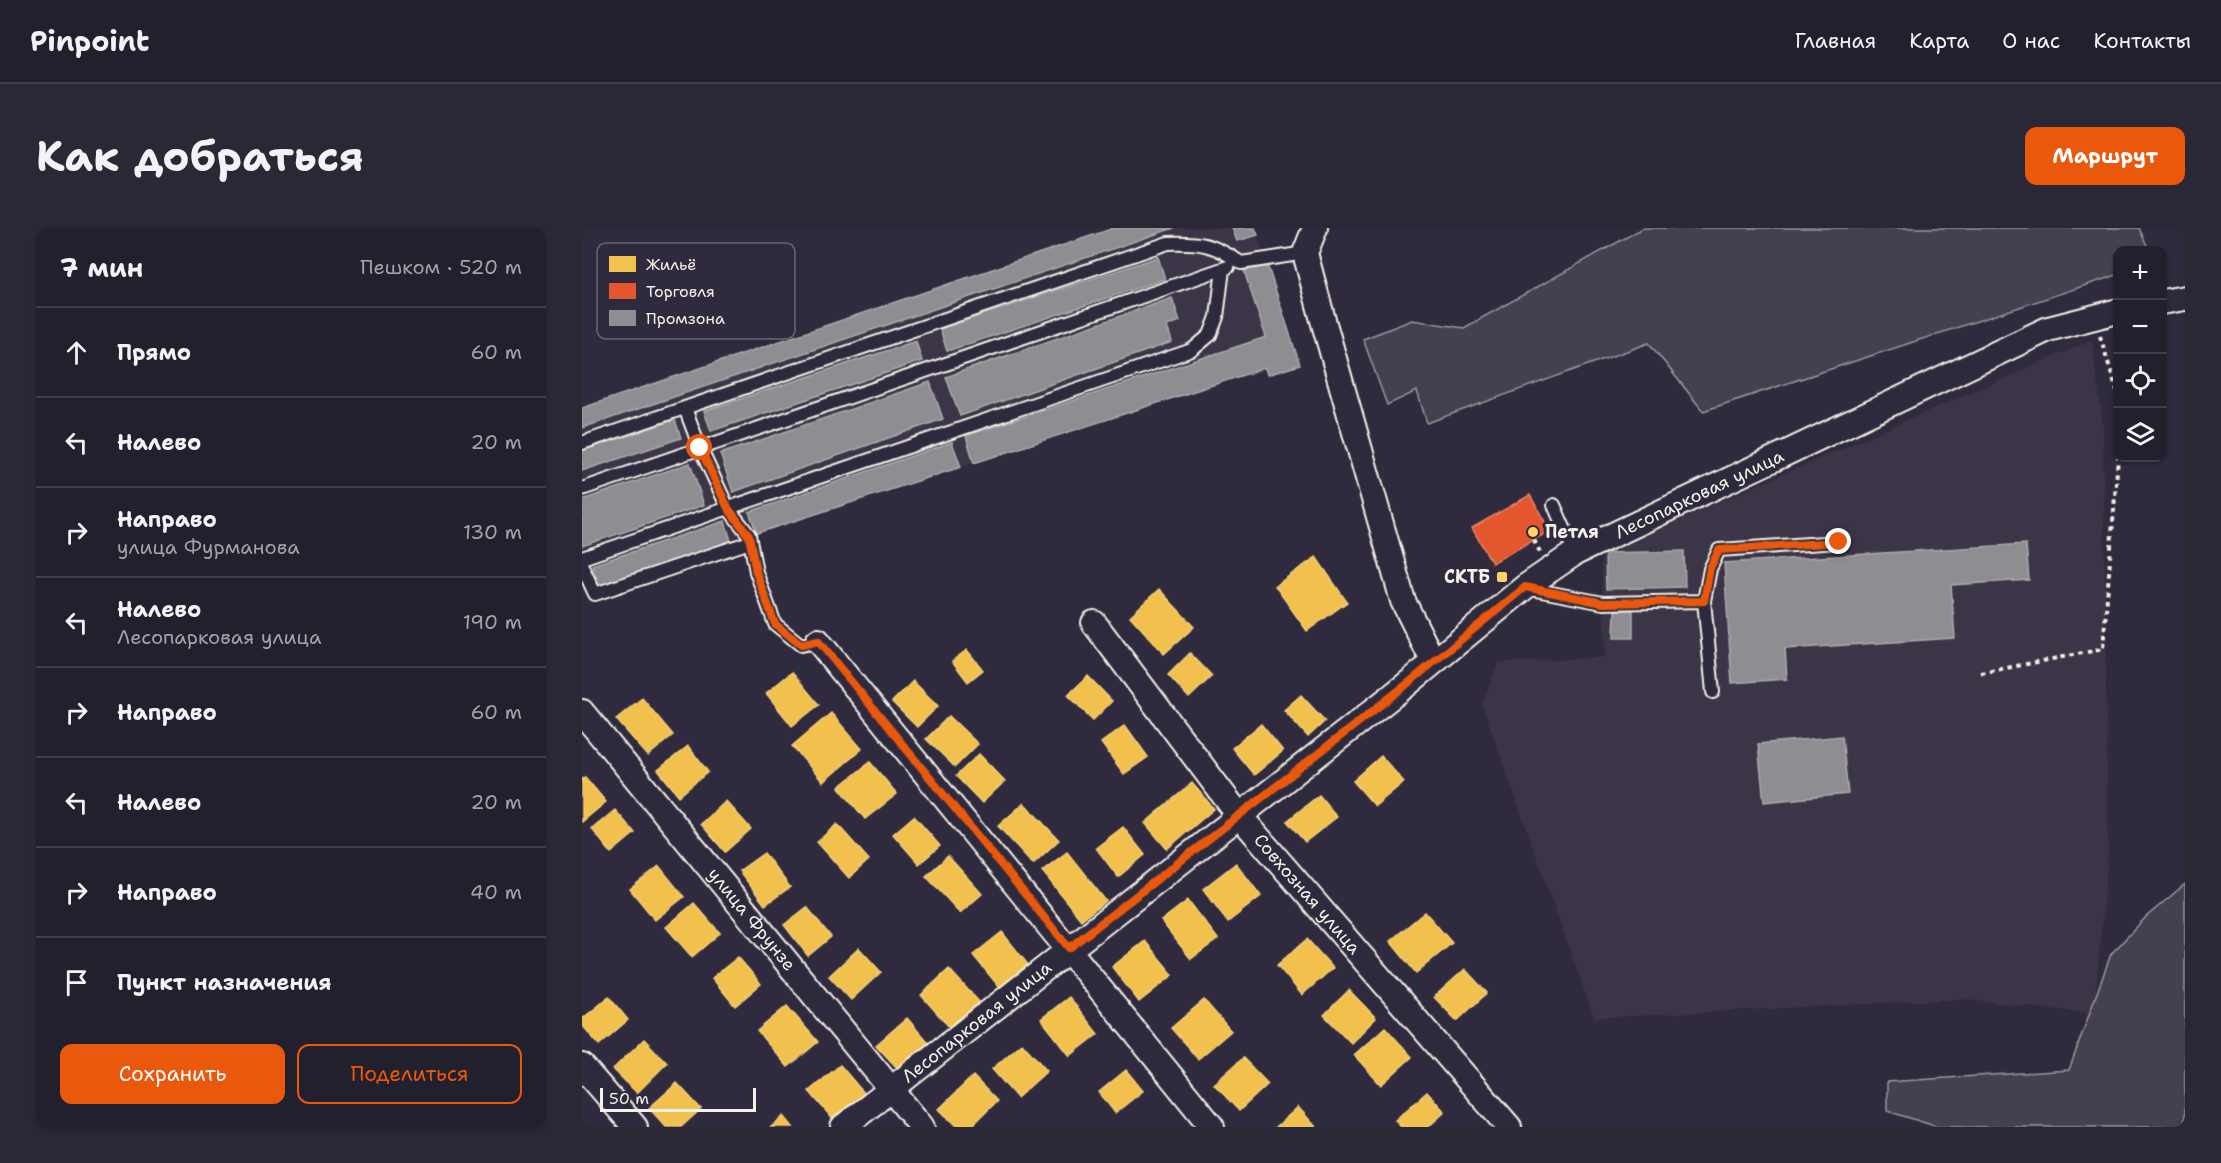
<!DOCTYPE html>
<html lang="ru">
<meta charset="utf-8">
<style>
:root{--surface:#23202e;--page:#2b2836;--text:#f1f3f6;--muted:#a3a3aa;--line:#403e4a;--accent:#ea580c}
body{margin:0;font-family:"Shantell Sans",sans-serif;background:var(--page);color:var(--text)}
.controls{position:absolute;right:18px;top:18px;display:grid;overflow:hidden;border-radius:12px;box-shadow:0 2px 4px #0004}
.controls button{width:54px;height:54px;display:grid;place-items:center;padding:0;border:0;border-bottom:2px solid var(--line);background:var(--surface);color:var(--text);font:30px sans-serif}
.scale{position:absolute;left:18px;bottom:15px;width:156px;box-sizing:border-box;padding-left:6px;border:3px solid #f4f1e8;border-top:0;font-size:16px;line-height:21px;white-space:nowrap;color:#f4f1e8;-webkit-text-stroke:4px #2f2a3d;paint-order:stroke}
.stop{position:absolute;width:18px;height:18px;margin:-14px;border:4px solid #ea580c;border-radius:50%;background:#fff}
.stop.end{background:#ea580c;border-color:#fff;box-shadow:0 2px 6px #0008}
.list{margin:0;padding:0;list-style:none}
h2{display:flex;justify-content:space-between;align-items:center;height:78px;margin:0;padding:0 24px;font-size:26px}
h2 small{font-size:20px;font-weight:400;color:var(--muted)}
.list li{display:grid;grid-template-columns:39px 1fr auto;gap:18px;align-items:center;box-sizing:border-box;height:90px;padding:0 24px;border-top:2px solid var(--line)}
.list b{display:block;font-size:22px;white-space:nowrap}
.list p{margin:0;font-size:20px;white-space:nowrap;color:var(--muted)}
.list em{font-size:20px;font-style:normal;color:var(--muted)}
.actions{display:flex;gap:12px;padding:18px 24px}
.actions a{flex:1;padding:14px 0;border:2px solid var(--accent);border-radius:12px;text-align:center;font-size:21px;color:var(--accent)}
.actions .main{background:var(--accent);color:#fff}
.icon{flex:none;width:33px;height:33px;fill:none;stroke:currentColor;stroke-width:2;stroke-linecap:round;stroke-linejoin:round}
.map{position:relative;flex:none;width:1603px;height:899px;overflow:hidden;border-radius:12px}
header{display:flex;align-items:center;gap:36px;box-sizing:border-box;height:84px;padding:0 30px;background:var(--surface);border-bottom:2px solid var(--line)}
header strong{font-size:28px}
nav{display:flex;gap:33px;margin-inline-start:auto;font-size:21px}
.intro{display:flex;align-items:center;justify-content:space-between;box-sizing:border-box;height:144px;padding:0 36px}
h1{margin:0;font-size:42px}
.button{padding:15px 27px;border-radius:12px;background:var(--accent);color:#fff;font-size:21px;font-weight:700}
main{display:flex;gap:36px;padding:0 36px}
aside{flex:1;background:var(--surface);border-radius:12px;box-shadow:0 2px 4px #0004}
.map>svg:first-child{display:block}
.built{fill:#3b3647}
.green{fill:#454050;stroke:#9c989c;stroke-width:1.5}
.homes{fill:#f2c14e;stroke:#f3cf7c;stroke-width:1.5}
.shops{fill:#e4572e;stroke:#e98566;stroke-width:1.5}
.industry{fill:#8d8d92;stroke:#acabac;stroke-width:1.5}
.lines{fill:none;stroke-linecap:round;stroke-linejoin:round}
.lane-casing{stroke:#f4f1e8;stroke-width:16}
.street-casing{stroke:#f4f1e8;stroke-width:28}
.path{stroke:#f4f1e8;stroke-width:4;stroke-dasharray:4.5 4.5;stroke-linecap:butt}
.lane{stroke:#2f2a3d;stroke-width:12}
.street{stroke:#2f2a3d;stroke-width:24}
.route{stroke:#ea580c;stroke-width:8}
.poi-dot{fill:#ffd166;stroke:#2f2a3d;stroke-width:2}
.labels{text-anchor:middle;stroke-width:6;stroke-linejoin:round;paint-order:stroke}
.street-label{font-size:18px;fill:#f4f1e8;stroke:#2f2a3d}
.poi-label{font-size:18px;font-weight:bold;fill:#f4f1e8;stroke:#2f2a3d;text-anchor:start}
.key{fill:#2f2a3d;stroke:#6a6670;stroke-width:1.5}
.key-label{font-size:16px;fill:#f4f1e8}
</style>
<header>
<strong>Pinpoint</strong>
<nav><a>Главная</a><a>Карта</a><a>О нас</a><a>Контакты</a></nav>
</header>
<div class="intro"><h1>Как добраться</h1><a class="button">Маршрут</a></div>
<main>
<aside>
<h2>7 мин<small>Пешком · 520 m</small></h2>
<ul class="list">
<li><svg class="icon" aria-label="ahead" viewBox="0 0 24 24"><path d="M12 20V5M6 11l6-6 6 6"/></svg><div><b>Прямо</b></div><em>60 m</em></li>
<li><svg class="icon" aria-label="left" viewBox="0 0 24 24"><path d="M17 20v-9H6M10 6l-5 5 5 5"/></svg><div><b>Налево</b></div><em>20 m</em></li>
<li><svg class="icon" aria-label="right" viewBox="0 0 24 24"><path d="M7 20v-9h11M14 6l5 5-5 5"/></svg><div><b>Направо</b><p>улица Фурманова</p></div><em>130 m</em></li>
<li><svg class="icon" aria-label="left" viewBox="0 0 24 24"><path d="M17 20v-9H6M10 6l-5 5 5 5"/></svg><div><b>Налево</b><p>Лесопарковая улица</p></div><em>190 m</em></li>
<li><svg class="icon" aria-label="right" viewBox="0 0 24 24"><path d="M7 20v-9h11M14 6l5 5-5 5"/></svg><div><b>Направо</b></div><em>60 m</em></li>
<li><svg class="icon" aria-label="left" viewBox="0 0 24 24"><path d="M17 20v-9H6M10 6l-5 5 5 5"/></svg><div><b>Налево</b></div><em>20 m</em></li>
<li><svg class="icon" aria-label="right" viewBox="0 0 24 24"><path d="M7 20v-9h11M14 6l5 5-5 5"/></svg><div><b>Направо</b></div><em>40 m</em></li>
<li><svg class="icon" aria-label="arrive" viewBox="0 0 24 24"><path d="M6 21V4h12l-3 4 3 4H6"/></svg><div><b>Пункт назначения</b></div></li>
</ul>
<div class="actions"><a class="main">Сохранить</a><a>Поделиться</a></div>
</aside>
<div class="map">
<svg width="1603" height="899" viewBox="0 0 1603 899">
<rect width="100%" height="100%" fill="#2f2a3d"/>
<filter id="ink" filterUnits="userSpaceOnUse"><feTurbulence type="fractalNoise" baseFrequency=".0167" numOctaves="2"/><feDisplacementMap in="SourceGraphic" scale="12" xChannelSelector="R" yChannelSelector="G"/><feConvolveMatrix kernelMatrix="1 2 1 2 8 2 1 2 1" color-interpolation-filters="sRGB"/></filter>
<g filter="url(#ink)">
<path class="built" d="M 532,0 L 673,0 L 718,137 L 685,147 L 683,140 L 1,363 L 0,180 Z
M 1510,112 L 1521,198 L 1526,623 L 1512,786 L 1380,771 L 1012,790 L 900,476 L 916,435 L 1023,429 L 1019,325 Z"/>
<path class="green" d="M 1061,0 L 1557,0 L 1567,22 L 1536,22 L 1535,47 L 1121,183 L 1067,115 L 845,195 L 835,163 L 805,177 L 781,111 L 830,92 L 882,100 Z
M 1603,656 L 1603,899 L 1356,899 L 1305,883 L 1305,854 L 1487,842 L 1529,726 L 1564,689 Z"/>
<path class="homes" d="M 734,329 L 765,374 L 725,403 L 693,358 Z
M 577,361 L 612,399 L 582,426 L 548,388 Z
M 385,422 L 401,442 L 386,454 L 370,433 Z
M 608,425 L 630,448 L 607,470 L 586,447 Z
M 210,444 L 237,477 L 210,498 L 184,465 Z
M 506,448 L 530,473 L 511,492 L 486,467 Z
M 331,453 L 356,478 L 335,499 L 310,474 Z
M 719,467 L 743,493 L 726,509 L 702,482 Z
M 60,470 L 91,507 L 66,528 L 34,491 Z
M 249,485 L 280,521 L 241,554 L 210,518 Z
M 367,488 L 396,516 L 373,539 L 344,511 Z
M 679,496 L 701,523 L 672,547 L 650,520 Z
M 543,497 L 566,529 L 542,546 L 519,515 Z
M 106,518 L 126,544 L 97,568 L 76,542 Z
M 397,526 L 423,553 L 400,575 L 374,548 Z
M 799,528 L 822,554 L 793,578 L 771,553 Z
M 288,534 L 315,566 L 283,591 L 257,559 Z
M 3,549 L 24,574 L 0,594 L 0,551 Z
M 610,555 L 632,581 L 585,621 L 563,595 Z
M 737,567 L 755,589 L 723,614 L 705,593 Z
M 144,573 L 169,601 L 143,624 L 119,596 Z
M 442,575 L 477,612 L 451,636 L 416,598 Z
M 33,582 L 53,605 L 29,625 L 10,601 Z
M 332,588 L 358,618 L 337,636 L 311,606 Z
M 255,596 L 287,632 L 267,650 L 235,614 Z
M 541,599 L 563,627 L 536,649 L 514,620 Z
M 485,624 L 524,673 L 499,692 L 460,643 Z
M 182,625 L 208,659 L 183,677 L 157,643 Z
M 366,628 L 400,666 L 378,685 L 344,648 Z
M 654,635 L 679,668 L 646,694 L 621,661 Z
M 77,638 L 102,669 L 73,692 L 48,661 Z
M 606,672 L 636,711 L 609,731 L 579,693 Z
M 112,675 L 138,705 L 110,729 L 84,699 Z
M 225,679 L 249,709 L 226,728 L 202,697 Z
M 843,684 L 870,715 L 834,745 L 808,713 Z
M 420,704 L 447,738 L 418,760 L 391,727 Z
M 725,711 L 751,740 L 720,767 L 695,737 Z
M 563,713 L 591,747 L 557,774 L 530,739 Z
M 277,720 L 299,744 L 269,772 L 247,748 Z
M 156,729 L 179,756 L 153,778 L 130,750 Z
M 367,741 L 398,775 L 369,801 L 339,767 Z
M 883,741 L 905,765 L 875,793 L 852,769 Z
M 767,762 L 794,790 L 769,815 L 742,787 Z
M 27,769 L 46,792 L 17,817 L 0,797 L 0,791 Z
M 487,769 L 516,806 L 488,828 L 459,791 Z
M 622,772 L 649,803 L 616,831 L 589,800 Z
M 205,778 L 236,814 L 206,839 L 175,803 Z
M 325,790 L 348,817 L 318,843 L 294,817 Z
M 803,799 L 830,829 L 799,857 L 772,827 Z
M 62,811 L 85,835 L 55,865 L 31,841 Z
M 440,815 L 465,843 L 435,870 L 410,841 Z
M 661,830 L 686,856 L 657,883 L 632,856 Z
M 258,837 L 285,869 L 254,895 L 227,863 Z
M 544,842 L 561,863 L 533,885 L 517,864 Z
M 391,848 L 415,873 L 389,899 L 375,899 L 357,881 Z
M 95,855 L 119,881 L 99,899 L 84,899 L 67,880 Z
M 845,864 L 863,884 L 846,899 L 819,899 L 813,892 Z
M 716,879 L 734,899 L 694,899 Z
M 202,888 L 211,899 L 189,899 Z"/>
<path class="shops" d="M 948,267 L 968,303 L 910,335 L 890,300 Z"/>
<path class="industry" d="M 532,0 L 592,0 L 0,200 L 0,180 Z
M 650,0 L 673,0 L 676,7 L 655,13 Z
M 576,29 L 583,51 L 365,123 L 358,101 Z
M 685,36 L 718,137 L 685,147 L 683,140 L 392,235 L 384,208 L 684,109 L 662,43 Z
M 590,70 L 598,93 L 585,98 L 590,114 L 378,188 L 364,149 Z
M 334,113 L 340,133 L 129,203 L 122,183 Z
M 348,154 L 361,191 L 151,264 L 138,226 Z
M 93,192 L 99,210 L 0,243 L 0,223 Z
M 370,214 L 379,239 L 175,305 L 167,284 Z
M 108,235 L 122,277 L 0,318 L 0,272 Z
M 143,293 L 149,313 L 17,358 L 10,337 Z
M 1444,316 L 1447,352 L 1369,357 L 1373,410 L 1203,421 L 1205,451 L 1150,455 L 1142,335 Z
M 1102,323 L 1103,359 L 1024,361 L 1023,325 Z
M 1033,382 L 1051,382 L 1051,410 L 1032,410 Z
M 1260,508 L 1266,566 L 1182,574 L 1176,516 Z"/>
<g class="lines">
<g class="lane-casing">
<path id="lane" d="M 103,180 L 118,220 L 146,280 L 167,307 L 174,344 L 193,396 L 219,417 L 236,413
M 0,215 L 586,15 C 619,14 632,16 659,35 L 723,25
M 0,261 L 646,39
M 972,277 L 993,325
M 0,330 L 610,122 L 628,107 L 635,89 L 641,41
M 0,338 L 13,366 L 168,314
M 944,360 L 1021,375 L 1122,373 L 1131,464
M 1122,373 L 1128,341 L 1137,322 L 1257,314"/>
</g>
<g class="street-casing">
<g id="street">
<path d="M 733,0 L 723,25 L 741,92 L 821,373 L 851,433"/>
<path d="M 1580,74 L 1603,70"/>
<path id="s1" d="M 512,395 L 656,586 L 927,899"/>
<path d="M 236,413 L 630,899"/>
<path id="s2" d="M 0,484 L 340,899"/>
<path d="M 0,838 L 53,899"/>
<path id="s3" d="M 261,899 L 824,457 L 943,359 L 993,325 L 1466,101 L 1536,83"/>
</g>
</g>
<path class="path" d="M 1518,108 L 1536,166
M 952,312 L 958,324
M 1399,445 L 1521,421 L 1536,230"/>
<use href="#lane" class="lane"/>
<use href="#street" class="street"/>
</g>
</g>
<g class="lines" filter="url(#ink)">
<path class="route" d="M 118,220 L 146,280 L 167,308 L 174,344 L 193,396 L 219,417 L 236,413 L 487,720 L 824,457 L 943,359 L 1021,375 L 1122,373 L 1128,340 L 1137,322 L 1257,314"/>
</g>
<g class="poi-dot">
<circle cx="951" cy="304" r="6"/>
<rect x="914" y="343" width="12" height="12" rx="3"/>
</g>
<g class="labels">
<g class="street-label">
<text dy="6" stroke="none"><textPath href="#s3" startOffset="1068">Лесопарковая улица</textPath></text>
<text dy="6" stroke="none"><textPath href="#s1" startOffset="345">Совхозная улица</textPath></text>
<text dy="6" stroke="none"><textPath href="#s2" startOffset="268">улица Фрунзе</textPath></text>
<text dy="6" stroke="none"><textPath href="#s3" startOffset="170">Лесопарковая улица</textPath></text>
</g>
<g class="poi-label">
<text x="963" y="310">Петля</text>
<text x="908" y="355" text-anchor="end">СКТБ</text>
</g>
</g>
<rect x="15" y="15" width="198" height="96" rx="9" class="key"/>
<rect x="27" y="28" width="27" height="16" fill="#f2c14e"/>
<rect x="27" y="55" width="27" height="16" fill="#e4572e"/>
<rect x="27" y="82" width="27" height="16" fill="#8d8d92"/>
<g class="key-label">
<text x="64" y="42">Жильё</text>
<text x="64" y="69">Торговля</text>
<text x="64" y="96">Промзона</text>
</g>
</svg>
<div class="controls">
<button>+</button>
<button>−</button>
<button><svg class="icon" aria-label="locate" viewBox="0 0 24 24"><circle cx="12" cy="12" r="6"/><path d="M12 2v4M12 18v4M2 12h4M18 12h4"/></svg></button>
<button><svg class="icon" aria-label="layers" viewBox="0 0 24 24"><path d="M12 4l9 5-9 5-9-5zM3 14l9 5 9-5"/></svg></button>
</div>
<div class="scale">50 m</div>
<div class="stop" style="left:118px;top:220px"></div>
<div class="stop end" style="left:1257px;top:314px"></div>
</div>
</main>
